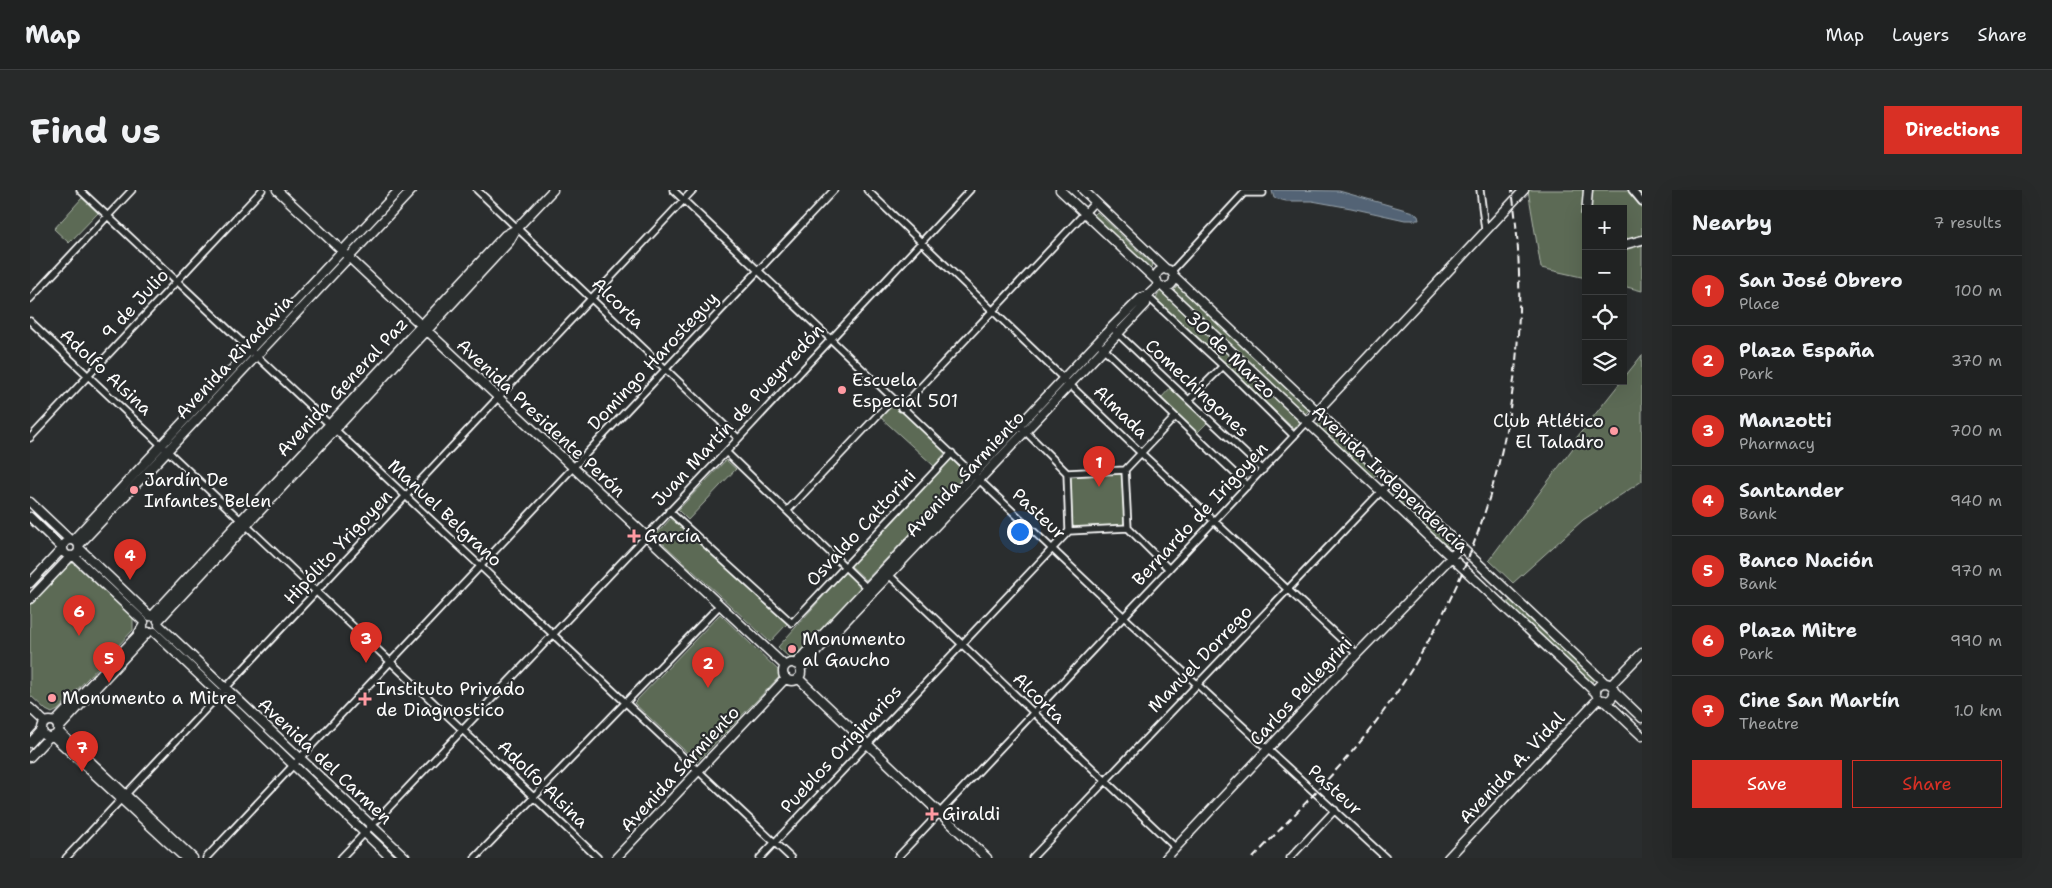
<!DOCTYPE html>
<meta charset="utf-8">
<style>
:root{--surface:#202222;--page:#282a2a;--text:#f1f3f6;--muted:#a2a4a5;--line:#3d3f40;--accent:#d93025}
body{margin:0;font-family:"Shantell Sans",sans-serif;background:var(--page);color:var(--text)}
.controls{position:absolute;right:15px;top:15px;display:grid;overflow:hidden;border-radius:0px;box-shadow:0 5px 20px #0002}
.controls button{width:45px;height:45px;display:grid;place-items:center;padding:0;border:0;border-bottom:1px solid var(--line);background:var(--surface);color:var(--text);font:25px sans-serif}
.you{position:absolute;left:989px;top:341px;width:18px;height:18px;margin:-12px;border:4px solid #fff;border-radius:50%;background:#1a73e8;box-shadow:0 0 0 8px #1a73e833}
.badge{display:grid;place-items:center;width:32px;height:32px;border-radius:50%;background:var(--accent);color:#fff;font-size:16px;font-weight:700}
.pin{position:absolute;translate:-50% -41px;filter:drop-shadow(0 1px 2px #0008)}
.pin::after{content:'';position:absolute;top:26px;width:18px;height:15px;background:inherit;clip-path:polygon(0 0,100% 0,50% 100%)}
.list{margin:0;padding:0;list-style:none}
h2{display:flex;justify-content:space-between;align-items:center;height:65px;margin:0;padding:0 20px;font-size:21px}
h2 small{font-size:16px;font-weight:400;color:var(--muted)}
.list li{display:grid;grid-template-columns:32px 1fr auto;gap:15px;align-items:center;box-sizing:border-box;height:70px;padding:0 20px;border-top:1px solid var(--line)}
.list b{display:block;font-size:19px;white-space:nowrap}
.list p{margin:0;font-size:16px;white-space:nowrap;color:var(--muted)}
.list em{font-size:16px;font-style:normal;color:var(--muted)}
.actions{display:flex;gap:10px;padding:15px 20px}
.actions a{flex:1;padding:11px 0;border:1px solid var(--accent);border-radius:0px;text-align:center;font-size:18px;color:var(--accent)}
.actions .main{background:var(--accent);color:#fff}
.icon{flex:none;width:28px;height:28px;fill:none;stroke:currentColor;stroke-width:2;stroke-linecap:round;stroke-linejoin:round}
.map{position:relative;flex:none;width:1612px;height:668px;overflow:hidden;border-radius:0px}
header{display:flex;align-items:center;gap:30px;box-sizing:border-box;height:70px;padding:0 25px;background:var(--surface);border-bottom:1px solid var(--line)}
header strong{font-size:24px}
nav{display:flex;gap:28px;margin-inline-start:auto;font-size:18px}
.intro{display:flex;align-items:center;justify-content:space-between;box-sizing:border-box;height:120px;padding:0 30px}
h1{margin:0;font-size:35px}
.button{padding:12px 22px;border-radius:0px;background:var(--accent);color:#fff;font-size:18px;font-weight:700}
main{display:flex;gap:30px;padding:0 30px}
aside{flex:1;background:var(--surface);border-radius:0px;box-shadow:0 5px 20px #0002}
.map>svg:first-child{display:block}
.green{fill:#5b6b54;stroke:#adb5aa}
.water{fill:#526474;stroke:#97a2ac}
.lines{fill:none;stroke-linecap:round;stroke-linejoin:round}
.street-casing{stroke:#fff;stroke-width:9}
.secondary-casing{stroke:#fff;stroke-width:11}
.street{stroke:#2a2d2e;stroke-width:5.5}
.secondary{stroke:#2a2d2e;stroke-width:8}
.rail{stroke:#fff;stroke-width:2;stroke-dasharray:8 4;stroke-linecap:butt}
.poi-dot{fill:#ff9aa2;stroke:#2a2d2e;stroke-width:2}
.labels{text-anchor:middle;stroke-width:4.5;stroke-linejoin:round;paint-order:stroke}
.street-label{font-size:18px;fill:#fff;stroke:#2a2d2e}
.poi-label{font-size:18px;fill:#fff;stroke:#2a2d2e;text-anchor:start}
</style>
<header>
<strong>Map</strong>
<nav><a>Map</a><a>Layers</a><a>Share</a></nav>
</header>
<div class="intro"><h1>Find us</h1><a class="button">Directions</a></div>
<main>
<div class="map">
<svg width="1612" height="668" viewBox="0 0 1612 668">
<rect width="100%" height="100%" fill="#2a2d2e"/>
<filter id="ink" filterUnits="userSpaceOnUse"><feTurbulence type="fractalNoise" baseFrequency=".02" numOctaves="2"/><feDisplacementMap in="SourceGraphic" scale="10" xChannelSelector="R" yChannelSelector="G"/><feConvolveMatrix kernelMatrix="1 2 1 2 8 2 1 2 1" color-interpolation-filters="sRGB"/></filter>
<g filter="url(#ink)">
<path class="green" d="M 1498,0 L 1612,0 L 1612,101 L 1593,96 L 1593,19 L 1556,19 L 1556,88 L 1511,78 Z
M 52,8 L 68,23 L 39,53 L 24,39 Z
M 1067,22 L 1123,75 L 1119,79 L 1063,26 Z
M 1148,96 L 1279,220 L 1275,224 L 1144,100 Z
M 1131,99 L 1272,230 L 1264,239 L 1126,109 Z
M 1612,165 L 1612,291 L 1553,330 L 1483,393 L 1459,370 L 1546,254 L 1544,251 Z
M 1141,197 L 1178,232 L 1167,243 L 1131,208 Z
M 863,213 L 917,261 L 904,276 L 849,226 Z
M 1291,231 L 1347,283 L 1343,288 L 1287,235 Z
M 921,269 L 937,284 L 836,390 L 820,375 Z
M 696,270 L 706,279 L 658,330 L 648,320 Z
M 1090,283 L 1093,287 L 1094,334 L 1091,336 L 1044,337 L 1041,333 L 1040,289 L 1042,285 Z
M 1365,301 L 1421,354 L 1417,358 L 1361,305 Z
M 641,328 L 757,434 L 740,452 L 625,346 Z
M 43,373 L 103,427 L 103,440 L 28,520 L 22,523 L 16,520 L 0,505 L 0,415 L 37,376 Z
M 815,382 L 832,398 L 764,472 L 748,457 Z
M 1481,409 L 1565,489 L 1561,493 L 1477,414 Z
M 690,424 L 752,484 L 667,572 L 604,513 Z"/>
<path class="water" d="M 1244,0 L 1309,1 L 1383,22 L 1388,26 L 1389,30 L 1375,30 L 1321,18 L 1282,11 L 1256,11 L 1244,8 L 1242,1 Z"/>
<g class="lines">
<g class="street-casing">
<path id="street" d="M 50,0 L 761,668
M 447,0 L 708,248
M 643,0 L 1094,427 L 1356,668
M 837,0 L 1111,263 L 1327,464
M 1450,0 L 1455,40
M 1602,0 L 1612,12
M 1141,82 L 1214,3 L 1233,3
M 1117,106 L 1193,176 L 1264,246
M 0,109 L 102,0
M 0,131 L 568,668
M 1085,141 L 1233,280
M 1071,156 L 1218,296
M 1159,210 L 1193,176
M 871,218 L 1065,12
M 993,239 L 1037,283
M 0,248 L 232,0
M 696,262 L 839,400
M 1095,280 L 1145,227
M 758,320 L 863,209
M 639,321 L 762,433 L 922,263
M 1098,338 L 1139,379
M 857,383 L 1145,657
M 36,668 L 663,0
M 176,668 L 804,0
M 311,668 L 696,262 L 940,0
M 445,668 L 689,416
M 730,668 L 1039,341 L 1098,338 L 1095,280 L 1037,283 L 1039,341
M 867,668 L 1277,232
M 1002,668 L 1361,291
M 1260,668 L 1305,620"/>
</g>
<g class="secondary-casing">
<path id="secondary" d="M 247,0 L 755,476
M 1030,0 L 1127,91
M 1053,0 L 1137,80
M 1556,24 L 1558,0
M 1593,55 L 1612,50
M1126 88a9 9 0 1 1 18 0a9 9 0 1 1-18 0Z
M 1144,86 L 1575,493
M 1133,97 L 1566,503
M 1277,232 L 1494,0
M 0,312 L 40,350
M 0,327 L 32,358
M33 358a8 8 0 1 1 16 0a8 8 0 1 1-16 0Z
M 43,350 L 369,0
M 49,355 L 382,0
M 49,358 L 120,426
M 44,366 L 114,432
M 0,393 L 32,359
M 0,409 L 41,366
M 122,426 L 475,45 L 486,39
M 128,431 L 479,52 L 487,38 L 523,0
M 129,435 L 376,668
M 124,442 L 361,668
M753 482a9 9 0 1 1 18 0a9 9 0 1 1-18 0Z
M 765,474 L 1081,138 L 1111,108 L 1117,106 L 1129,95
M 770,479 L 1116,114 L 1117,106
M 768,488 L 957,668
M1566 502a9 9 0 1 1 18 0a9 9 0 1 1-18 0Z
M 1581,495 L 1612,463
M 1584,501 L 1612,528
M 1574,510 L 1612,546
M 0,518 L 15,532
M12 539a8 8 0 1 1 16 0a8 8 0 1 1-16 0Z
M 25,532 L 107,446 L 113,436
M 29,538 L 118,442
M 28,541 L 163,668
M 23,546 L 155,668
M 0,553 L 11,541
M 0,567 L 18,548
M 586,668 L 756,488
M 1136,668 L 1327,464 L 1431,357
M 1418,668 L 1569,508"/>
</g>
<use href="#street" class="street"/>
<use href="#secondary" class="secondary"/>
<path class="rail" d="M 1223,668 C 1263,625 1306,584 1342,537 C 1460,382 1509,192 1482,0"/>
</g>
</g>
<g class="poi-dot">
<circle cx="812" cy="200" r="5"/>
<circle cx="1584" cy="241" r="5"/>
<circle cx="104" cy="300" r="5"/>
<path d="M601.5 338.5h5v5h5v5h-5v5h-5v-5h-5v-5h5z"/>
<circle cx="762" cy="459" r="5"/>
<circle cx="22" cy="508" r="5"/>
<path d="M332.5 501.5h5v5h5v5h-5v5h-5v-5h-5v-5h5z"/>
<path d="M899.5 616.5h5v5h5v5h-5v5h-5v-5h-5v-5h5z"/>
</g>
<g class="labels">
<g class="street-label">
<text transform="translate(588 113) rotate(44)" y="6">Alcorta</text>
<text transform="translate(105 114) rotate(-47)" y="6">9 de Julio</text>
<text transform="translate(1201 165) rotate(44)" y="6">30 de Marzo</text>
<text transform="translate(204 167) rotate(-47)" y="6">Avenida Rivadavia</text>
<text transform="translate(623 171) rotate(-47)" y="6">Domingo Harosteguy</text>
<text transform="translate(76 182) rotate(43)" y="6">Adolfo Alsina</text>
<text transform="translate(312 197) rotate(-47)" y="6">Avenida General Paz</text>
<text transform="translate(1167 198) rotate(43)" y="6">Comechingones</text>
<text transform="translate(1091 222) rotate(44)" y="6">Almada</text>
<text transform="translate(708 225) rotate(-47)" y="6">Juan Martín de Pueyrredón</text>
<text transform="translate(511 228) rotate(43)" y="6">Avenida Presidente Perón</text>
<text transform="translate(935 284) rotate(-47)" y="6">Avenida Sarmiento</text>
<text transform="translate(1360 289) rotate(43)" y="6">Avenida Independencia</text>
<text transform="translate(415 323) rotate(43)" y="6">Manuel Belgrano</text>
<text transform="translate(1009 324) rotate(43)" y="6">Pasteur</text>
<text transform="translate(1170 324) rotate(-47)" y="6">Bernardo de Irigoyen</text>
<text transform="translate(831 338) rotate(-47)" y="6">Osvaldo Cattorini</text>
<text transform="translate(308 357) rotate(-47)" y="6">Hipólito Yrigoyen</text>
<text transform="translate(1170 469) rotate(-46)" y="6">Manuel Dorrego</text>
<text transform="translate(1271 501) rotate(-47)" y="6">Carlos Pellegrini</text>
<text transform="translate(1009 508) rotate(44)" y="6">Alcorta</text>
<text transform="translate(811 559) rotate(-47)" y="6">Pueblos Originarios</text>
<text transform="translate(295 571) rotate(43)" y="6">Avenida del Carmen</text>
<text transform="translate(1482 578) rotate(-47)" y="6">Avenida A. Vidal</text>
<text transform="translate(650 579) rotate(-47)" y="6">Avenida Sarmiento</text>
<text transform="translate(513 594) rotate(44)" y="6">Adolfo Alsina</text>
<text transform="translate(1305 600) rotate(42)" y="6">Pasteur</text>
</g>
<g class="poi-label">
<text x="822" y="196">Escuela<tspan x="822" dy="21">Especial 501</tspan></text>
<text x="1574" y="237" text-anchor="end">Club Atlético<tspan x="1574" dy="21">El Taladro</tspan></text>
<text x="114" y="296">Jardín De<tspan x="114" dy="21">Infantes Belen</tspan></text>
<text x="614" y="352">García</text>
<text x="772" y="455">Monumento<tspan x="772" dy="21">al Gaucho</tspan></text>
<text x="346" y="505">Instituto Privado<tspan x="346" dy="21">de Diagnostico</tspan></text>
<text x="32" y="514">Monumento a Mitre</text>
<text x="912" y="630">Giraldi</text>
</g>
</g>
</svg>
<div class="controls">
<button>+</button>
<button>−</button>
<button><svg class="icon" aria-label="locate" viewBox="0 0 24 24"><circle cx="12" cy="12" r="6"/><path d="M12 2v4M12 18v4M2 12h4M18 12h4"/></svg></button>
<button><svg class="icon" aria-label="layers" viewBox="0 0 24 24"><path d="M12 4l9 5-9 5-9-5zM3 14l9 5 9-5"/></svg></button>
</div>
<div class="you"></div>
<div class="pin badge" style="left:1069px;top:297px">1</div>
<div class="pin badge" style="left:678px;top:498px">2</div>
<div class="pin badge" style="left:336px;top:473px">3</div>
<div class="pin badge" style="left:100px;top:390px">4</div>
<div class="pin badge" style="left:79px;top:493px">5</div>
<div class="pin badge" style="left:49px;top:446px">6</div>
<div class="pin badge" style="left:52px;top:582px">7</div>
</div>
<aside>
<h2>Nearby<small>7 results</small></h2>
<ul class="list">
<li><span class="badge">1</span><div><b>San José Obrero</b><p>Place</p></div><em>100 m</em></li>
<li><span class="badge">2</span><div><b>Plaza España</b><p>Park</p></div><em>370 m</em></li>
<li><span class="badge">3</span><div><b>Manzotti</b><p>Pharmacy</p></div><em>700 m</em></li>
<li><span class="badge">4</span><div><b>Santander</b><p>Bank</p></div><em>940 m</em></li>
<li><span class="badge">5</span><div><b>Banco Nación</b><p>Bank</p></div><em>970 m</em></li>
<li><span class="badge">6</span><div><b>Plaza Mitre</b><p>Park</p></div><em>990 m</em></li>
<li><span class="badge">7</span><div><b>Cine San Martín</b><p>Theatre</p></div><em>1.0 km</em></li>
</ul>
<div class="actions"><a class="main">Save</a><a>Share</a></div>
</aside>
</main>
